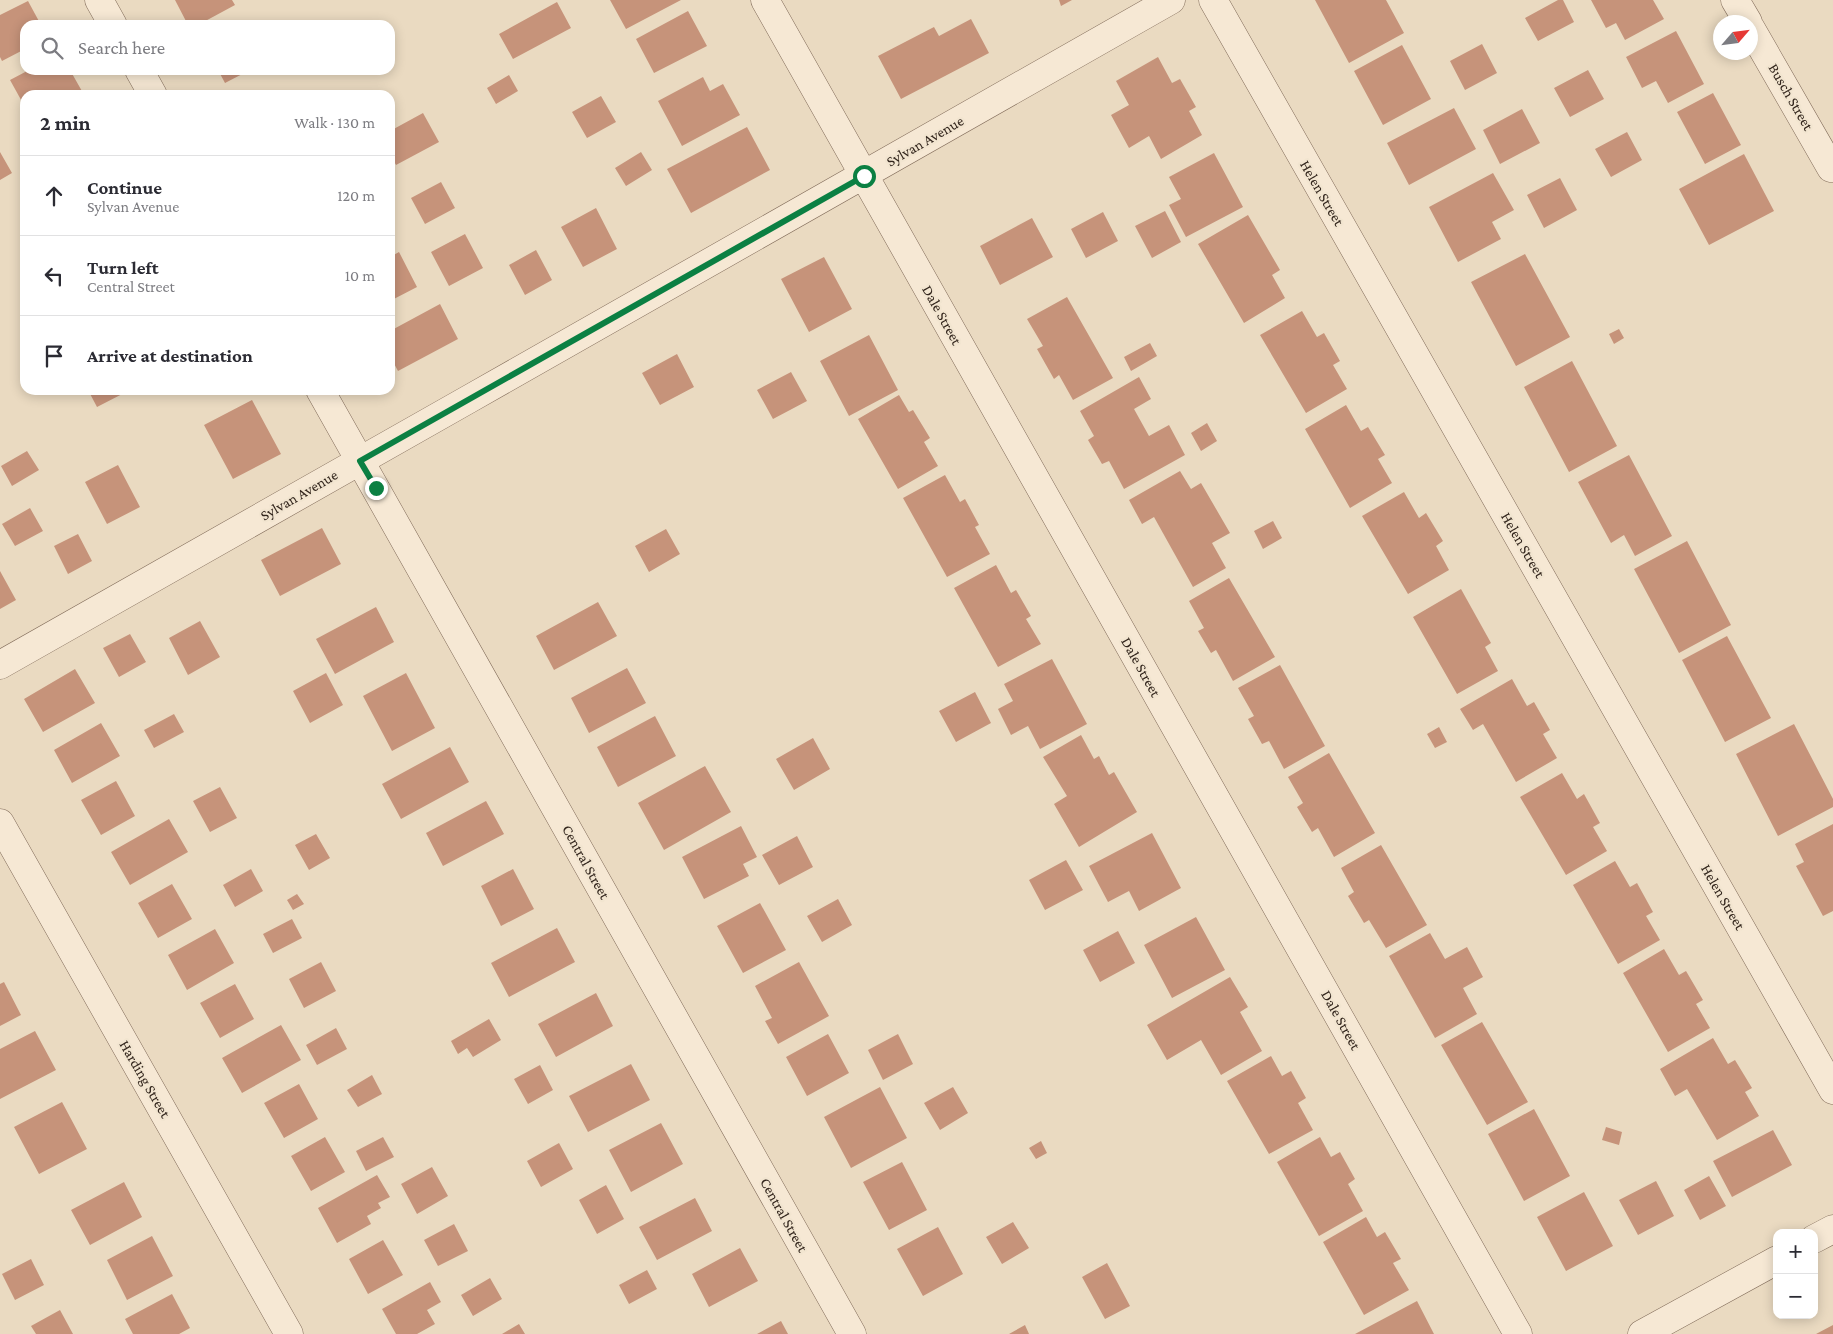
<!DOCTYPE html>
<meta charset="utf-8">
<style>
:root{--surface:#fff;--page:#f2f2f3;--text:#2b2b33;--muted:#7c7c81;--line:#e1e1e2}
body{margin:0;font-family:"Crimson Pro",serif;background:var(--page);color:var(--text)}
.controls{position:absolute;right:15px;bottom:15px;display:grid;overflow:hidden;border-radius:10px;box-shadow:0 2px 12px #0003}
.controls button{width:45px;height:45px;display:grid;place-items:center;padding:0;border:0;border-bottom:1px solid var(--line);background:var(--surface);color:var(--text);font:25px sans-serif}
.compass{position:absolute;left:1713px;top:15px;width:45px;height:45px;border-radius:50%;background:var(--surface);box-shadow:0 2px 12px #0003;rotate:62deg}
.stop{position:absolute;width:15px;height:15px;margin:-11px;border:4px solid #0b8043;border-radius:50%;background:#fff}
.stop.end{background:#0b8043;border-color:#fff;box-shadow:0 1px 5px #0008}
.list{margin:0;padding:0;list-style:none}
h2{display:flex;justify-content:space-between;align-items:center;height:65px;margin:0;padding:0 20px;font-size:21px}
h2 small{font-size:16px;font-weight:400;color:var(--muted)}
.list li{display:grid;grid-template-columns:32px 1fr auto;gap:15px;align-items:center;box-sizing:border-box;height:80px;padding:0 20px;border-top:1px solid var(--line)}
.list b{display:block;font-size:19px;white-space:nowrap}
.list p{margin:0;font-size:16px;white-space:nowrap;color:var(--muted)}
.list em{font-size:16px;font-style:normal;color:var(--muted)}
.icon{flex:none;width:28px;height:28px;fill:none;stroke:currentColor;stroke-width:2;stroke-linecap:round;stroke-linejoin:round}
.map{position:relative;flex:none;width:1833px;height:1334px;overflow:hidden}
.search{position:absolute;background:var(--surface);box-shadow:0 2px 12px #0003;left:20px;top:20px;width:375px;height:55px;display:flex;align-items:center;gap:12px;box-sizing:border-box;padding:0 18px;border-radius:15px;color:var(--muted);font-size:19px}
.panel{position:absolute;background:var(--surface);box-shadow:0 2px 12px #0003;left:20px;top:90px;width:375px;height:305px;border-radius:15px}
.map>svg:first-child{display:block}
.building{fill:#c6937a}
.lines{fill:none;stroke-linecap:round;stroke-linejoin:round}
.minor-casing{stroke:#826c5a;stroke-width:29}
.minor{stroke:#f6e8d4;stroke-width:28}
.route{stroke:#0b8043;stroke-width:6}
.labels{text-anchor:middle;stroke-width:4.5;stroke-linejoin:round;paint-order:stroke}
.street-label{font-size:15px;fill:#33261d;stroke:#f2e5d0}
</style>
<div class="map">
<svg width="1833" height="1334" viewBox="0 0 1833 1334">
<rect width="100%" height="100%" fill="#eadac1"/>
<path class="building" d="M 175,0 L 232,0 L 235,5 L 198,25 L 188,25 Z
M 610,0 L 681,0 L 626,29 Z
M 1059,0 L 1072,0 L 1061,6 Z
M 1315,0 L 1386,0 L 1404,33 L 1349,63 Z
M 1558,0 L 1563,0 L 1574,22 L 1538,41 L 1525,18 Z
M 1591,0 L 1653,0 L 1664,19 L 1625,40 L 1616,23 L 1606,28 Z
M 28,1 L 41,25 L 25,25 L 25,49 L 2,61 L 0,57 L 0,15 Z
M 557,2 L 571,28 L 513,59 L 499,34 Z
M 688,11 L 707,46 L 654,73 L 636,39 Z
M 971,19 L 989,53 L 901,99 L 878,56 L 934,27 L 939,36 Z
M 267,20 L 269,25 L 257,25 Z
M 1676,31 L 1704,84 L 1668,103 L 1656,81 L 1642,88 L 1626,57 Z
M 1482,44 L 1497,73 L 1465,90 L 1450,61 Z
M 1402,45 L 1431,99 L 1383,125 L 1354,71 Z
M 1158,57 L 1172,83 L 1180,79 L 1196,107 L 1189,111 L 1202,135 L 1161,159 L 1149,136 L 1129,148 L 1111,115 L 1129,105 L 1116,81 Z
M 29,70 L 70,70 L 83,93 L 79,95 L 25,95 L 25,107 L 10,80 Z
M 218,70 L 250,70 L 225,83 Z
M 1588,70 L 1604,99 L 1570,117 L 1554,88 Z
M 509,75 L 518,91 L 496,104 L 487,88 Z
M 703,77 L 710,91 L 723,84 L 740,115 L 682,146 L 658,101 Z
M 1713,93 L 1741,145 L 1705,164 L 1677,112 Z
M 601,96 L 616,122 L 587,138 L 572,112 Z
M 1454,108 L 1476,149 L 1409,185 L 1387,143 Z
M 1522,109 L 1540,143 L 1500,164 L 1483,130 Z
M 423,113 L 439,142 L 396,165 L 390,154 L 390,131 Z
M 747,127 L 770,170 L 691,213 L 667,169 Z
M 1627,132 L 1642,160 L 1611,177 L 1595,149 Z
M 0,152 L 12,173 L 0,180 Z
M 641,152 L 652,170 L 626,186 L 615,168 Z
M 1214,153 L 1243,207 L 1186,237 L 1169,205 L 1181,199 L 1169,177 Z
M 1744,154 L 1774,211 L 1709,245 L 1679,189 Z
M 1493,173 L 1514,210 L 1492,222 L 1501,239 L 1458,262 L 1429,207 Z
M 1560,178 L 1577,210 L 1544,228 L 1527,195 Z
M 441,182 L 455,208 L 425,224 L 411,198 Z
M 596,208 L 617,249 L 583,267 L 561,227 Z
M 1165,211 L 1181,242 L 1152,258 L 1135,226 Z
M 1103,212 L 1118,241 L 1086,258 L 1071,229 Z
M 1248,215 L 1280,270 L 1272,275 L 1285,298 L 1244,323 L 1198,244 Z
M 1032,218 L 1053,257 L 1000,285 L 980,246 Z
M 465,234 L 483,268 L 449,286 L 431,252 Z
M 536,250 L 552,280 L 525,295 L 509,265 Z
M 399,252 L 417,287 L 390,301 L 390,257 Z
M 1525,254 L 1570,337 L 1516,366 L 1471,282 Z
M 824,257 L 852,309 L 809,332 L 781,279 Z
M 1067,297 L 1113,378 L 1073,400 L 1059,375 L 1054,379 L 1037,349 L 1043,346 L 1027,319 Z
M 440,304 L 458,339 L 398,371 L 390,356 L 390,331 Z
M 1302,311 L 1317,337 L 1324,333 L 1340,361 L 1333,365 L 1347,389 L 1306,413 L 1260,335 Z
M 1619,329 L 1624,338 L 1614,344 L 1609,334 Z
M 869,335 L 898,390 L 849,416 L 820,361 Z
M 1150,343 L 1157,356 L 1131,371 L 1124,357 Z
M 677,354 L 694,387 L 660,405 L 642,373 Z
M 1572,361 L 1617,446 L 1569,472 L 1524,387 Z
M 791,372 L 807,401 L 773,419 L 757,390 Z
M 1139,377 L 1151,399 L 1134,409 L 1149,436 L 1169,425 L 1185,455 L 1124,489 L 1109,461 L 1102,464 L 1088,440 L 1094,436 L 1080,411 Z
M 88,390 L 130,390 L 97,407 Z
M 899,395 L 909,412 L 913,410 L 930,438 L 924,442 L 938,466 L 898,489 L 858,419 Z
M 252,400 L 281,454 L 233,479 L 204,425 Z
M 1346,405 L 1361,431 L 1368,427 L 1385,455 L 1378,459 L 1392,483 L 1350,508 L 1305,429 Z
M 1207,423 L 1217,441 L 1201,451 L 1191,433 Z
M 27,451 L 39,470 L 12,486 L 1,466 Z
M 1629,455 L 1672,536 L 1635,556 L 1624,535 L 1611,543 L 1578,482 Z
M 118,465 L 140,507 L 107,524 L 85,482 Z
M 1180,471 L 1191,489 L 1201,483 L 1230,533 L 1212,543 L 1226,568 L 1193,587 L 1154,517 L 1142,524 L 1129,500 Z
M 945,475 L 960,502 L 965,499 L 979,525 L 975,527 L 990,554 L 947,577 L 903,498 Z
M 1404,492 L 1419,518 L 1426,513 L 1443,541 L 1436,546 L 1449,570 L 1408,594 L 1362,516 Z
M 30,508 L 43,531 L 15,546 L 2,524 Z
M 1273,521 L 1282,538 L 1263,549 L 1254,531 Z
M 322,528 L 341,564 L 280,596 L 261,560 Z
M 666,529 L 680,554 L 649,572 L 635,546 Z
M 78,534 L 92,561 L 68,574 L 54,546 Z
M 1687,541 L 1731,625 L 1679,653 L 1634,569 Z
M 996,565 L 1011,593 L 1016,590 L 1031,616 L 1026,619 L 1041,644 L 998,667 L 954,588 Z
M 0,571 L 16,600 L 0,609 Z
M 1229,578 L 1275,657 L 1233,681 L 1216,650 L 1211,653 L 1198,631 L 1204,628 L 1189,601 Z
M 1461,589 L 1491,643 L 1485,647 L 1498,671 L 1457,694 L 1413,617 Z
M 598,602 L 617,636 L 554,670 L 536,636 Z
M 376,607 L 394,642 L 335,674 L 316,639 Z
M 200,621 L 220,657 L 188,675 L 169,638 Z
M 130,634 L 146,662 L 119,677 L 103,648 Z
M 1727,636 L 1771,718 L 1725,742 L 1682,660 Z
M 1052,659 L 1087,724 L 1040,749 L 1028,726 L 1011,735 L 998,709 L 1013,701 L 1004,684 Z
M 1280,665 L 1325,746 L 1284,769 L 1269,741 L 1262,744 L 1248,719 L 1254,716 L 1238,688 Z
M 627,668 L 646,703 L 589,733 L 571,698 Z
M 75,669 L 95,703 L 43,732 L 24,699 Z
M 326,673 L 343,705 L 310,723 L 293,691 Z
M 406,673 L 435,728 L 392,751 L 363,696 Z
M 1512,679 L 1527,706 L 1534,702 L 1550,730 L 1543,734 L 1557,758 L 1516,782 L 1483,724 L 1473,730 L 1460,709 Z
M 975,692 L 991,723 L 956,742 L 939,711 Z
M 174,714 L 184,732 L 154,748 L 144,730 Z
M 655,716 L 676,756 L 618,787 L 597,747 Z
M 101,723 L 120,756 L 72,783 L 54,750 Z
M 1794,724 L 1833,799 L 1833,807 L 1778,836 L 1736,754 Z
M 1439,727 L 1447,742 L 1435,748 L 1427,734 Z
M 1081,735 L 1094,759 L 1099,756 L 1109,775 L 1114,772 L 1137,812 L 1079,847 L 1054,804 L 1067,796 L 1043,757 Z
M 813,738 L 830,769 L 794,790 L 776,759 Z
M 450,747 L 469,782 L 401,819 L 382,784 Z
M 1329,753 L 1375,833 L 1334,857 L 1318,828 L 1312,832 L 1297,807 L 1303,803 L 1288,777 Z
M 705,766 L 731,812 L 664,850 L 638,803 Z
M 1562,773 L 1577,799 L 1584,794 L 1600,823 L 1593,827 L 1607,851 L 1566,875 L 1520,797 Z
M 116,781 L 135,816 L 101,835 L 81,800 Z
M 220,787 L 237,818 L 210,832 L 193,801 Z
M 486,801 L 504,834 L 443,866 L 426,833 Z
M 169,819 L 188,852 L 130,885 L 111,852 Z
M 1833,824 L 1833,911 L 1823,916 L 1796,866 L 1804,862 L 1795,844 Z
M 741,826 L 757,857 L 743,864 L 749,876 L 704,899 L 682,857 Z
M 1152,833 L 1181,888 L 1139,911 L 1129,891 L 1108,902 L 1089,866 Z
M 316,834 L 330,858 L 309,870 L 295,845 Z
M 797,836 L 813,867 L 779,885 L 762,855 Z
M 1381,845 L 1427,925 L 1386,948 L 1369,920 L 1364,923 L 1348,896 L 1354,892 L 1341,868 Z
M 1066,860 L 1083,890 L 1045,910 L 1029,880 Z
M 1615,861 L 1630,887 L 1637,883 L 1653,912 L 1646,916 L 1660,940 L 1618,964 L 1573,885 Z
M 251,869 L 263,891 L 235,907 L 223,885 Z
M 513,869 L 534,909 L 501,926 L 481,886 Z
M 172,884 L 192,919 L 158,938 L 138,903 Z
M 297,894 L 304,904 L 293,910 L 287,900 Z
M 838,899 L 852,925 L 822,942 L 807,916 Z
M 760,903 L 786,950 L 743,973 L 717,926 Z
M 1196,917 L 1225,970 L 1172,998 L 1144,945 Z
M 292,919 L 302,938 L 273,953 L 263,934 Z
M 557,928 L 575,962 L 509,997 L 491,963 Z
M 215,929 L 234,963 L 187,990 L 168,955 Z
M 1118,931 L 1135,963 L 1100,982 L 1083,950 Z
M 1430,933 L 1445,959 L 1467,947 L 1483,977 L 1463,988 L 1477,1014 L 1435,1038 L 1389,956 Z
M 1664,949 L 1679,975 L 1686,971 L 1703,1000 L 1696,1004 L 1710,1028 L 1668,1052 L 1623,973 Z
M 321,962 L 336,991 L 304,1008 L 289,979 Z
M 799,962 L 829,1016 L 778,1044 L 765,1021 L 772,1018 L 755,986 Z
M 1230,977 L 1248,1007 L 1240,1012 L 1262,1051 L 1221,1075 L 1201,1040 L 1167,1060 L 1147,1025 Z
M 4,982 L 21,1015 L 0,1026 L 0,984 Z
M 235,984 L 254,1019 L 220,1038 L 200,1003 Z
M 596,993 L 613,1026 L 556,1057 L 538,1024 Z
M 489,1019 L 501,1040 L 473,1057 L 467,1048 L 458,1054 L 451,1041 Z
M 1482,1022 L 1528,1102 L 1487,1125 L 1441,1045 Z
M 281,1025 L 301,1060 L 242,1093 L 222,1058 Z
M 336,1028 L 347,1049 L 317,1065 L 306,1045 Z
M 35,1031 L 56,1070 L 0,1099 L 0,1049 Z
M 828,1034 L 849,1073 L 807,1096 L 786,1057 Z
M 898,1034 L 913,1064 L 883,1080 L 868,1050 Z
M 1713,1038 L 1728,1064 L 1735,1060 L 1752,1088 L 1745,1092 L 1759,1116 L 1717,1140 L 1687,1089 L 1675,1096 L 1660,1069 Z
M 1271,1056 L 1282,1076 L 1291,1071 L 1306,1098 L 1298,1103 L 1313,1130 L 1269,1154 L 1227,1081 Z
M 631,1064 L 650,1100 L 588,1132 L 569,1096 Z
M 540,1065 L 553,1090 L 528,1104 L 514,1079 Z
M 372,1075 L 382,1094 L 358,1107 L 347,1090 Z
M 299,1084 L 318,1119 L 284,1138 L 264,1103 Z
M 880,1087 L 907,1138 L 851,1168 L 824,1117 Z
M 953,1087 L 968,1113 L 940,1130 L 924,1103 Z
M 62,1102 L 87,1149 L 39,1174 L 14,1127 Z
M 1534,1109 L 1570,1176 L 1524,1201 L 1488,1134 Z
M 661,1123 L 683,1164 L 631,1192 L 609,1150 Z
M 1606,1127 L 1622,1132 L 1619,1145 L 1602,1140 Z
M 1773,1130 L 1792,1165 L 1732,1197 L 1713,1161 Z
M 325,1137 L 345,1172 L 311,1191 L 291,1156 Z
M 383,1137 L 394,1157 L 366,1171 L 356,1151 Z
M 1320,1137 L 1331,1157 L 1340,1152 L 1355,1179 L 1348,1184 L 1363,1211 L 1319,1236 L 1277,1162 Z
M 1041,1141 L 1047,1153 L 1036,1159 L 1029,1148 Z
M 559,1143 L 573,1169 L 541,1187 L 527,1161 Z
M 902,1162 L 927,1210 L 889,1230 L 863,1182 Z
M 432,1167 L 448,1196 L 417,1214 L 401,1184 Z
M 377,1175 L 390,1197 L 378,1203 L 381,1208 L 367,1216 L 371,1224 L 337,1243 L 318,1208 Z
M 1709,1176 L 1726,1206 L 1700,1220 L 1684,1190 Z
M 1656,1181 L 1674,1216 L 1638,1235 L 1619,1200 Z
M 124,1182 L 142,1217 L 90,1245 L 71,1210 Z
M 606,1185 L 624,1219 L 597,1234 L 579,1200 Z
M 1584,1192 L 1613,1246 L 1566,1271 L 1537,1217 Z
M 695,1198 L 712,1231 L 657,1260 L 639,1227 Z
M 1366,1217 L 1377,1237 L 1385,1232 L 1401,1259 L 1393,1263 L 1409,1290 L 1364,1315 L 1323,1242 Z
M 1013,1222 L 1029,1248 L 1002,1264 L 986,1237 Z
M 454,1224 L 468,1251 L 438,1266 L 424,1240 Z
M 938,1227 L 963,1274 L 923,1296 L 897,1249 Z
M 152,1236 L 173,1276 L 127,1300 L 107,1260 Z
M 383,1240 L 403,1275 L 368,1294 L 349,1259 Z
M 740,1248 L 758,1281 L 709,1307 L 692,1274 Z
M 31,1259 L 44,1285 L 15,1300 L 2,1274 Z
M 1107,1263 L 1130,1306 L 1105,1319 L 1082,1277 Z
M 647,1270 L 657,1289 L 629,1304 L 619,1285 Z
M 490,1278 L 502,1299 L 473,1316 L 461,1295 Z
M 430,1282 L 441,1302 L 427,1310 L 435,1324 L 417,1334 L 396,1334 L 382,1309 Z
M 172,1294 L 190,1328 L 179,1334 L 133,1334 L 125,1319 Z
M 1417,1301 L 1434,1334 L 1355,1334 Z
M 60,1310 L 73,1334 L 36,1334 L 31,1326 Z
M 781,1321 L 788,1334 L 757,1334 Z
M 519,1324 L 525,1334 L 502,1334 Z
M 1025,1325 L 1029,1334 L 1009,1334 Z
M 1833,1325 L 1833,1334 L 1816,1334 Z"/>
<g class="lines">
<g class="minor-casing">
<path id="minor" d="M 99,0 L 113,25
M 765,0 L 1518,1334
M 1213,0 L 1833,1090
M 1735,0 L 1748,22
M 1750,27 L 1831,168
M 139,70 L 153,95
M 320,390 L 852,1334
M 0,665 C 390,443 782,223 1171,0
M 0,823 L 289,1334
M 1814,1239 L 1833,1229
M 1642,1334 L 1777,1260"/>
</g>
<use href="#minor" class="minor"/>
</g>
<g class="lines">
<path class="route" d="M 376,488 L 360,461 L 864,176"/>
</g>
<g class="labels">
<g class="street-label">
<text transform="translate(1791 97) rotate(60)" y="5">Busch Street</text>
<text transform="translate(925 141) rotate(-30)" y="5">Sylvan Avenue</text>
<text transform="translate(1322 193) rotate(60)" y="5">Helen Street</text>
<text transform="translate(942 315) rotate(61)" y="5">Dale Street</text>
<text transform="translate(299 495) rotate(-30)" y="5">Sylvan Avenue</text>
<text transform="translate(1523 545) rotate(60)" y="5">Helen Street</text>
<text transform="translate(1141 667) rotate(61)" y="5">Dale Street</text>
<text transform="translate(586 862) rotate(61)" y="5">Central Street</text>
<text transform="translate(1723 897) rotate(60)" y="5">Helen Street</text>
<text transform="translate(1341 1020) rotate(61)" y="5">Dale Street</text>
<text transform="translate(145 1079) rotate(60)" y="5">Harding Street</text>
<text transform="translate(784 1215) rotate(61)" y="5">Central Street</text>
</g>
</g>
</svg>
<div class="controls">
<button>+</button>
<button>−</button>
</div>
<svg class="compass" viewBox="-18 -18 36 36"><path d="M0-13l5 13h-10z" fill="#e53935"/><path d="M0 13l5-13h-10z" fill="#7c7c81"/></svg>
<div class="stop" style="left:864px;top:176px"></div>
<div class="stop end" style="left:376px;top:488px"></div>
<div class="search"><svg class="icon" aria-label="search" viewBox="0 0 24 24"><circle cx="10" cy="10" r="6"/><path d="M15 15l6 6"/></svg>Search here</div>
<section class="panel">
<h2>2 min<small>Walk · 130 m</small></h2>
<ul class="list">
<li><svg class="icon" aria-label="ahead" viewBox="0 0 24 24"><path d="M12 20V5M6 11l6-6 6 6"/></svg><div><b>Continue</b><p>Sylvan Avenue</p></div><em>120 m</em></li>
<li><svg class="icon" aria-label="left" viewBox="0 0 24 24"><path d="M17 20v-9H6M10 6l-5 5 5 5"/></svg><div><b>Turn left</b><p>Central Street</p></div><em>10 m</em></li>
<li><svg class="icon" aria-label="arrive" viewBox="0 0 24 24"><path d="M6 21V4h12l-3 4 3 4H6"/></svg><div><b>Arrive at destination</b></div></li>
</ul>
</section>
</div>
